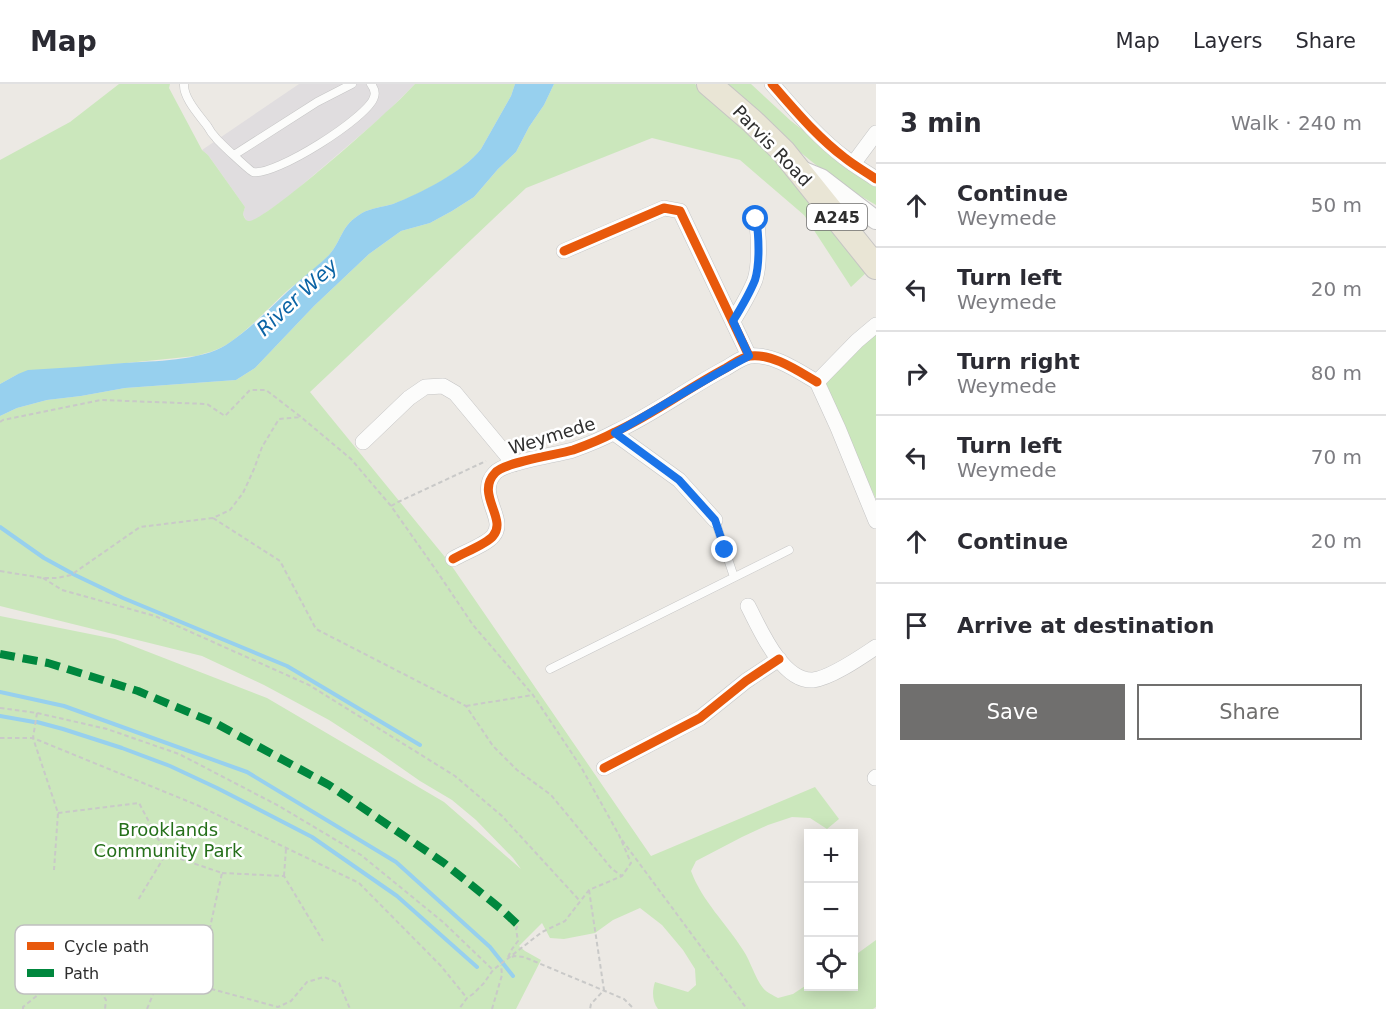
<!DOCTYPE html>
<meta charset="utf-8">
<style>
:root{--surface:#fff;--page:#f7f7f7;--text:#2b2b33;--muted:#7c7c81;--line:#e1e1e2;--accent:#706f6e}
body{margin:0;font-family:"DejaVu Sans",sans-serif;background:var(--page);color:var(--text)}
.controls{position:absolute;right:18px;bottom:18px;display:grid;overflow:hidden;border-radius:0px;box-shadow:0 3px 15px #0003}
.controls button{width:54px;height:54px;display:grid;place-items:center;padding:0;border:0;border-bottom:2px solid var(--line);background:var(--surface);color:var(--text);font:30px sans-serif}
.stop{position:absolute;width:18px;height:18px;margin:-14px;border:4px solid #1a73e8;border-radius:50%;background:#fff}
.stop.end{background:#1a73e8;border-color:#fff;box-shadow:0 2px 6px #0008}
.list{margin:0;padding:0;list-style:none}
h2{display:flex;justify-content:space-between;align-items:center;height:78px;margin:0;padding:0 24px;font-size:26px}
h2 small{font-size:20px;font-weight:400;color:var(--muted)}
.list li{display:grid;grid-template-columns:39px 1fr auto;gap:18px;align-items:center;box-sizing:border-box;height:84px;padding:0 24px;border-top:2px solid var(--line)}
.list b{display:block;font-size:22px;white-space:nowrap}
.list p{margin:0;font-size:20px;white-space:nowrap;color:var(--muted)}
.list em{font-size:20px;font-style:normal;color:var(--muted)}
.actions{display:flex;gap:12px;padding:18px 24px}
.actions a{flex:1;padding:14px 0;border:2px solid var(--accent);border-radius:0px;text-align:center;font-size:21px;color:var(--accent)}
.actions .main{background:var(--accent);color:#fff}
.icon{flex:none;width:33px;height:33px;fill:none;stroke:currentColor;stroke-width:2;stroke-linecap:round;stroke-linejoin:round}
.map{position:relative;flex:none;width:876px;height:925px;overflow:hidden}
header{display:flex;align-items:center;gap:36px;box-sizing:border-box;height:84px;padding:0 30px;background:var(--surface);border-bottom:2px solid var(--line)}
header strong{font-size:28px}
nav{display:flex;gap:33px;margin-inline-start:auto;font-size:21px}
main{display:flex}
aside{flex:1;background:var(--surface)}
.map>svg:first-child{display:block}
.industrial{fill:#e0dddf}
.green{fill:#cbe7bc}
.water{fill:#97d0ee}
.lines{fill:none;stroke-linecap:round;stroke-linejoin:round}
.stream{stroke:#97d0ee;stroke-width:4}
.service-casing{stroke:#c5c5c5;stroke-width:9}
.minor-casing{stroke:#c5c5c5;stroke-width:16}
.tertiary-casing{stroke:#c5c5c5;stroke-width:20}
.primary-casing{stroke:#c6c5c4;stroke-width:26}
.path{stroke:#c9c9c8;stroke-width:2;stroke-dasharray:4.5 3;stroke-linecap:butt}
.service{stroke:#fcfcfb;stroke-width:8}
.minor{stroke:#fcfcfb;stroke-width:15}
.tertiary{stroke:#fcfcfb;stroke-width:18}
.primary{stroke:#e9e5d5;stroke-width:24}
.quiet{stroke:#00873e;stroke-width:8;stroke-dasharray:15 8;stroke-linecap:butt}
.cycleway-casing{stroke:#fff;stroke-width:13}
.cycleway{stroke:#e8590c;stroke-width:9}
.route{stroke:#1a73e8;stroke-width:8}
.labels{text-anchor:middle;stroke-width:5;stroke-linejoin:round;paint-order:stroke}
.shield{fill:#fff;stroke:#6d6d6d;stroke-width:1.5}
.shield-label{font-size:16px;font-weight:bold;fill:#2e2e2e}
.street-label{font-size:18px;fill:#2e2e2e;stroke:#fff}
.park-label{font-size:18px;fill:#256f1a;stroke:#fff}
.water-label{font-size:20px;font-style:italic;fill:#0b64a5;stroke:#fff}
.key{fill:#fff;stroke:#c0c0c0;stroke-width:1.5}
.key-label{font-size:16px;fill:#2e2e2e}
</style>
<header>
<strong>Map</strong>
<nav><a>Map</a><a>Layers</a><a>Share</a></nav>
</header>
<main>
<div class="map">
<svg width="876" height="925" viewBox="0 0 876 925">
<rect width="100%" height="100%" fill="#ece9e4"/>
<path class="industrial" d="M 299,0 L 415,0 L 385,30 L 288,113 L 255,136 L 249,138 L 246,136 L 243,130 L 245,123 L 208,71 L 202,66 Z"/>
<path class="green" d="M 119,0 L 170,0 L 169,4 L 202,66 L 208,71 L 245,123 L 243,130 C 244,133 245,136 248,137 C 260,141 370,44 385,29 C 396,20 405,10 415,0 L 515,0 L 511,12 L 481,65 C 463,88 421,110 393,120 C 383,123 371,124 362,129 C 340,142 343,155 329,171 C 316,184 301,195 287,207 C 267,225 249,246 226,261 C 216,267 206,269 196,272 L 18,290 L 0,300 L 0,76 L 70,38 Z
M 554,0 L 695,0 L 747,43 L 868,187 L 851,203 L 804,131 L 740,76 L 652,54 L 526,104 L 310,308 L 449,478 L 651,772 L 815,703 L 839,735 L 827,745 L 810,734 L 792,733 L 768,741 L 742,753 L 696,777 L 691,787 C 702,817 726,839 743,866 C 751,878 754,892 763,904 C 767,909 773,911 778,914 L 793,910 L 808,900 L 808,902 L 854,902 L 854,872 L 876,856 L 876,923 L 873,925 L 658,925 C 652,917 652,907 655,898 L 688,908 L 696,901 L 695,885 L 683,866 L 662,841 L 640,824 L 613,836 L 595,849 L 564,855 L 550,854 L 542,839 L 519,862 L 525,867 L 541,876 L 516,925 L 0,925 L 0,532 L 115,555 L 267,614 L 444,718 L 521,785 L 513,774 L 476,736 L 452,716 L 420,697 L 377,667 L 329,636 L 264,601 L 202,572 L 0,522 L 0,332 L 17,324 L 47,316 L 81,312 L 125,304 L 236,296 L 255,284 L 314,222 L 369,170 L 401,147 L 430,139 L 452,127 L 474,113 L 498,85 L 516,68 L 529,43 L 544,21 Z
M 724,0 L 751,0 L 791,37 L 876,102 L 876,121 C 853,108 831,93 811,77 C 780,53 755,24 724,0 Z
M 876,248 L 876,415 L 822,300 Z"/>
<path class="water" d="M 515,0 L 554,0 L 544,21 L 529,43 L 516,68 L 498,85 L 474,113 L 452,127 L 430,139 L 401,147 L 369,170 L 314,222 L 255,284 L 236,296 L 125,304 L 81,312 L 47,316 L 17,324 L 0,332 L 0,300 L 18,290 L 28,286 C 60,284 92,282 124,279 C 153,277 201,277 226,261 C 253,244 274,219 298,198 C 308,189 320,180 329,171 C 343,155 340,142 362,129 C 371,124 383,123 393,120 C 421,109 463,88 481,65 L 511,12 Z"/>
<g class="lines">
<path class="stream" d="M 0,443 L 44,474 L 75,491 L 123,514 L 287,582 L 420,661
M 0,608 L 64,622 L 247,688 L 396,778 L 490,863 L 513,892
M 0,632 L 34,638
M 37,638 L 63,645 L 122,664 L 170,682 L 217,704 L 312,753 L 397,812 L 477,883"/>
<g class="service-casing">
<path id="service" d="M 184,0 C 183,14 200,32 208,43 C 210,47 213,51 216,54 C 219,58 250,87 253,88 C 274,93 369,33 374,13 C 376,8 374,4 371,0
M 234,71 L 317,18 L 352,0
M 715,436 L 734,493
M 550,585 L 789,466"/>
</g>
<g class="minor-casing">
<path id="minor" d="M 772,0 C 795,26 817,53 845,74 C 855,82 866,88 876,95
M 853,80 L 876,49
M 564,167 L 664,124 L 680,127 L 749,272
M 733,237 C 741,224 749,211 755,196 C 760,180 759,151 756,135
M 817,298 L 838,344 L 876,437
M 817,298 L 857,257 L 876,241
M 614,349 L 679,396 L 715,436
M 363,358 L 409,314 L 425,303 L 443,302 L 455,309 L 514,380
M 453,475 C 463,469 487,460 493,452 C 508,435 475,410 495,389 C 504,378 556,371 573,366 C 587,361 602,355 615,348 C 654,330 688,304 726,284 C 733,280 742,273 750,272 C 772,269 798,287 817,298
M 748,522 C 760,545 782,598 813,596 C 831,594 861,573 876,563
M 604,684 L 700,634 L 746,597 L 779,575
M 875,694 L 876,693"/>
</g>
<g class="tertiary-casing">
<path id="tertiary" d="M 799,85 L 821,94 L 876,136"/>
</g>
<g class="primary-casing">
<path id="primary" d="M 709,0 L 752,37 L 783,67 L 876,183"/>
</g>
<path class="path" d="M 0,338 L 3,336 L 101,316 L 207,320 L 225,332 L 250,306 L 266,306 L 301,333 L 351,375 L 391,422 L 436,486 L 473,541 L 533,611 L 581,683 L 619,751 L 631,779 L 622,792 L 589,806 L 565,837 L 542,848 L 493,886 L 484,899 L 473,910 L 467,914 L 459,925
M 391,422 L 398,418 L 486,377
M 213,434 L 280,477 L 316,545 L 466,622 L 493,662 L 517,686 L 551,711 L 612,785 L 622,792
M 0,487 L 43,494 L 57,494 L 71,491 L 140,443 L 213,434 L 230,426 L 243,409 L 254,385 L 262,363 L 279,335 L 301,333
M 43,494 L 62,506 L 155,532 L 309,601 L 455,692 L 502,732 L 580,817
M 466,622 L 533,611
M 0,624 L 37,629 L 107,645 L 179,670 L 279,722 L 361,771 L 443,838 L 493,886
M 37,629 L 33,654 L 58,729 L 54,786
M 0,654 L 33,654 L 197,721 L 359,799 L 441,882 L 466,913
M 58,729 L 139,719 L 166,770 L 138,816
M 622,756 L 747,925
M 166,770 L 222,789 L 207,857
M 222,789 L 284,792 L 323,857
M 284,792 L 286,765
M 589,806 L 604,906 L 591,920 L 590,925
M 508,873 L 512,865 L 518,857 L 516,845 L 518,841
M 512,873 L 514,872 L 524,873 L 624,915 L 634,925
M 23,925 L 23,923 L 55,897 L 82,889 L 95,898 L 106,916 L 105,925
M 147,925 L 156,903 L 171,894 L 278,923 L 291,917 L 307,898 L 324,893 L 339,899 L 350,925
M 492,925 L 502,891 L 501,881"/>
<use href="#service" class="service"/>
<use href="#minor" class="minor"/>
<use href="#tertiary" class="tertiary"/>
<use href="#primary" class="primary"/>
<path class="quiet" d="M 0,570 L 48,579 L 138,607 L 217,640 L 329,701 L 444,779 L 501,825 L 518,841"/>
<g class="cycleway-casing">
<path id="cycleway" d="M 772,0 C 795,26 817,53 845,74 C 855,82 866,88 876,95
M 564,167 L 664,124 L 680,127 L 749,272
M 453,475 C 463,469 487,460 493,452 C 508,435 475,410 495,389 C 504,378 556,371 573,366 C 587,361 602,355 615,348 C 654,330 688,304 726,284 C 733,280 742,273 750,272 C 772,269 798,287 817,298
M 604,684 L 700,634 L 746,597 L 779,575"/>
</g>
<use href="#cycleway" class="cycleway"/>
</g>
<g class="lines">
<path class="route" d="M 725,466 L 715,436 L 679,396 L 615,349 C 660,324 703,296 749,272 L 733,237 C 741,224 749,211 755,196 C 760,180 759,151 756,135"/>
</g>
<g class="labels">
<rect class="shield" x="807" y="120" width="60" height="26" rx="4.5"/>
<g class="shield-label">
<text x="837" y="139">A245</text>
</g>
<g class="street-label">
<text transform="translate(772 62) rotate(46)" y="6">Parvis Road</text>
<text transform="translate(552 352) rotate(-17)" y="6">Weymede</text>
</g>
<g class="park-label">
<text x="168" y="752">Brooklands<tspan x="168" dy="21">Community Park</tspan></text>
</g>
<g class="water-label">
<text transform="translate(297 213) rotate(-43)" y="7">River Wey</text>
</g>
</g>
<rect x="15" y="841" width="198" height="69" rx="9" class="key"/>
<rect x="27" y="858" width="27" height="8" fill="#e8590c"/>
<rect x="27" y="885" width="27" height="8" fill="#00873e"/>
<g class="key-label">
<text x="64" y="868">Cycle path</text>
<text x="64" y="895">Path</text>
</g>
</svg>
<div class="controls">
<button>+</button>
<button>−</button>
<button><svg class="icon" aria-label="locate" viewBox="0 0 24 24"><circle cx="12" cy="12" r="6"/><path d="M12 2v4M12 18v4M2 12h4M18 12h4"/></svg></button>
</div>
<div class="stop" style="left:756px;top:135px"></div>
<div class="stop end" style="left:725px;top:466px"></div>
</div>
<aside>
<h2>3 min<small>Walk · 240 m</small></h2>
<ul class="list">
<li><svg class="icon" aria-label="ahead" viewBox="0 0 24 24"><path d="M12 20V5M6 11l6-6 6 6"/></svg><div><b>Continue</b><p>Weymede</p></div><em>50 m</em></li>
<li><svg class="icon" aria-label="left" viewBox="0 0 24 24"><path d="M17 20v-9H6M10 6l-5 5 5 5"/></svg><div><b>Turn left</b><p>Weymede</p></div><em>20 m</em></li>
<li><svg class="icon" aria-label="right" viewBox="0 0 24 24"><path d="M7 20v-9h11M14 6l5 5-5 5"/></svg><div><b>Turn right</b><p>Weymede</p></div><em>80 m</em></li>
<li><svg class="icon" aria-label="left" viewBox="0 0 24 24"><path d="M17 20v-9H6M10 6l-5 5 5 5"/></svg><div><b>Turn left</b><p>Weymede</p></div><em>70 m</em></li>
<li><svg class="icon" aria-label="ahead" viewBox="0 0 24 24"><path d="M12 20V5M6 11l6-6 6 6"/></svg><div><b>Continue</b></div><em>20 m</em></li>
<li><svg class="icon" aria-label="arrive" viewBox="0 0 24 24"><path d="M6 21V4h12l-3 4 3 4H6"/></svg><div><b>Arrive at destination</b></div></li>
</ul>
<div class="actions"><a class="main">Save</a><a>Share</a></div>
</aside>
</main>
